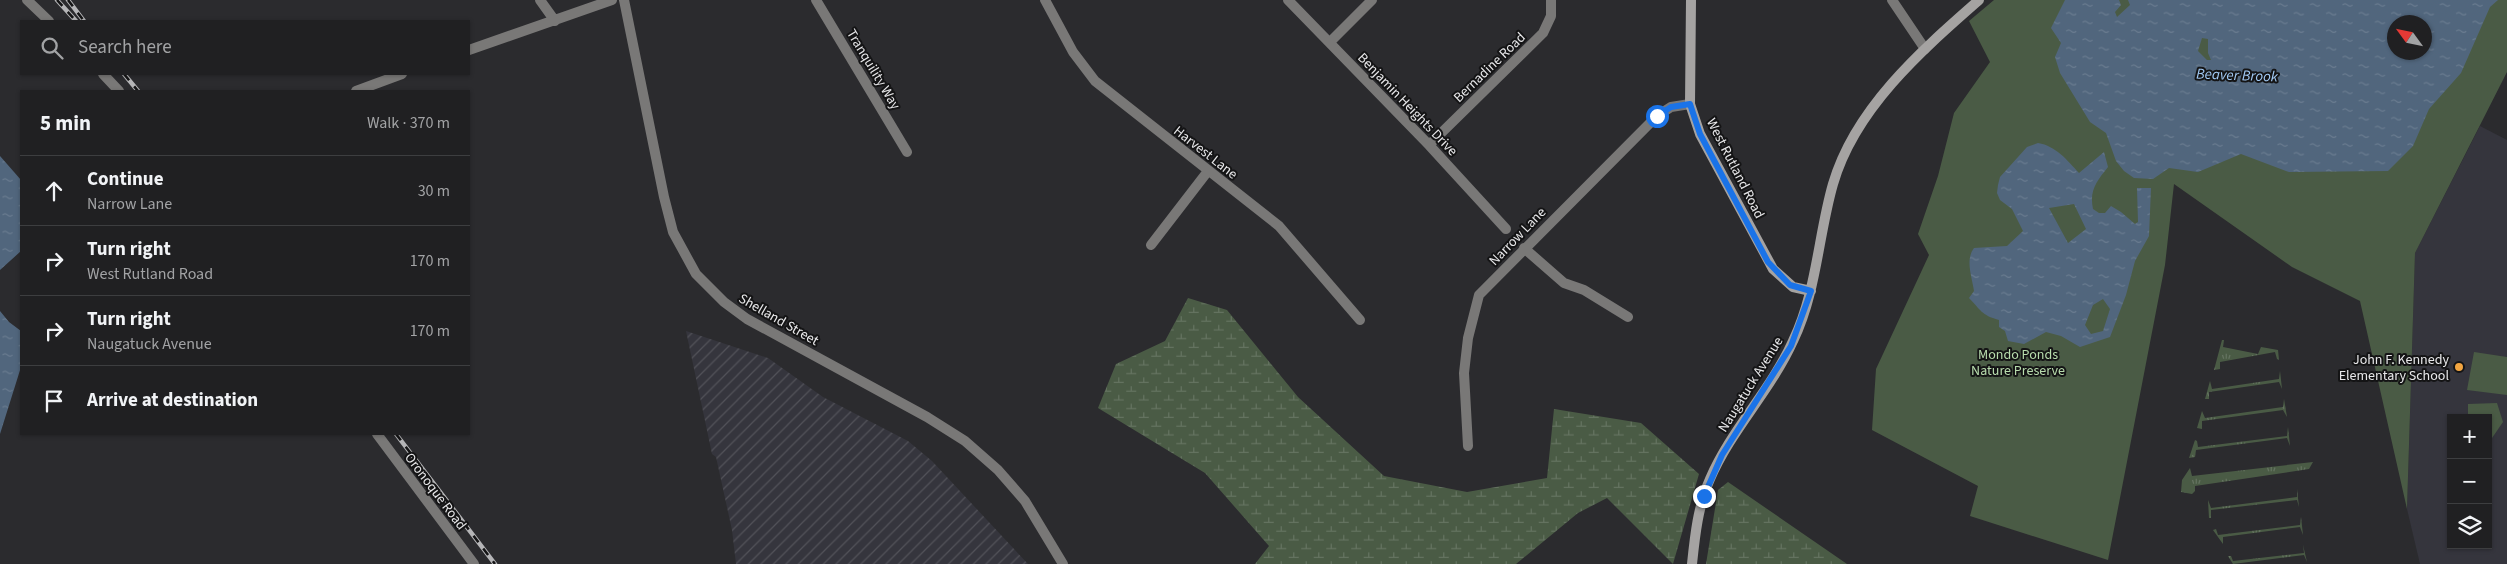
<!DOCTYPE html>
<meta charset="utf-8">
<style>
:root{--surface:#202022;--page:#2d2d2f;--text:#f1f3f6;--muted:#a2a3a5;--line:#3d3e40}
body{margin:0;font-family:"Source Sans 3",sans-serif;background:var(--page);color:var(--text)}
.controls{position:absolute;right:15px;bottom:15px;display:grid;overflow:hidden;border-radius:0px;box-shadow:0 1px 4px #0004}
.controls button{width:45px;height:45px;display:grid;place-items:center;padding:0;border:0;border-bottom:1px solid var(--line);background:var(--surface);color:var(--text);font:25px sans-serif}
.compass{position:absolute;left:2387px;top:15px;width:45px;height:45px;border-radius:50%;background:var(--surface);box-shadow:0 1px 4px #0004;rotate:303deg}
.stop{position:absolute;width:15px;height:15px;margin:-11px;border:4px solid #1a73e8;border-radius:50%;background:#fff}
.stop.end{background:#1a73e8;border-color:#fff;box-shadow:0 1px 5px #0008}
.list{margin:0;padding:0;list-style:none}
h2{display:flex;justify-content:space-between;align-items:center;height:65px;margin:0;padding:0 20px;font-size:21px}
h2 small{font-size:16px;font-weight:400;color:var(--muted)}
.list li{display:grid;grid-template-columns:32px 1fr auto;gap:15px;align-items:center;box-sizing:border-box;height:70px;padding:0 20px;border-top:1px solid var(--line)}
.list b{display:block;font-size:19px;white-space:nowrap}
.list p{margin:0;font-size:16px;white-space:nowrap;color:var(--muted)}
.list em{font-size:16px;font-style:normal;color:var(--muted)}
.icon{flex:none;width:28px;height:28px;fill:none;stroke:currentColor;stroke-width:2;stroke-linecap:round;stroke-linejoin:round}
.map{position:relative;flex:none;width:2507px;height:564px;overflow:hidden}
.search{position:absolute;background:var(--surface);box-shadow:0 1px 4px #0004;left:20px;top:20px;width:450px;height:55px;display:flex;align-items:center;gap:12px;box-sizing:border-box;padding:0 18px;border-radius:0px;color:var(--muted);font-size:19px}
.panel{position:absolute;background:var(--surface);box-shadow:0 1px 4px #0004;left:20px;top:90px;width:450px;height:345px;border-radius:0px}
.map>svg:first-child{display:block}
.built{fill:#35353d;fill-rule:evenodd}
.industrial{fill:url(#industrial-furrows)}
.grass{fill:url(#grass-tufts)}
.wetland{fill:url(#wetland-marsh)}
.park{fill:#4a5b45;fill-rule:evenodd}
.water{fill:url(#water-ripples);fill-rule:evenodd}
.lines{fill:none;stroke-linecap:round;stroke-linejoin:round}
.minor{stroke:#797877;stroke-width:10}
.tertiary{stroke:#797877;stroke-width:10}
.secondary{stroke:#a5a3a2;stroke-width:10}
.rail-casing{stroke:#b5b5b7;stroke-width:4.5}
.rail{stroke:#141415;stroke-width:2.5;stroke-dasharray:8;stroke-linecap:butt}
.route{stroke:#1a73e8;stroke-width:6}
.poi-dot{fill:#f2a541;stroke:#141415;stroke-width:2}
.labels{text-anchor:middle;stroke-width:4;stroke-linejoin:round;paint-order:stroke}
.street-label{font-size:14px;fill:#e8e8ea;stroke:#141415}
.park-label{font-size:14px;fill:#b8dcad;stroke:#141415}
.poi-label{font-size:14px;fill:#e8e8ea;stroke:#141415;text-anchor:end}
.water-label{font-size:15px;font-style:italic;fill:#a3cbf6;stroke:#141415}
</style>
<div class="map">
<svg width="2507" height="564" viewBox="0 0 2507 564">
<defs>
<pattern id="industrial-furrows" width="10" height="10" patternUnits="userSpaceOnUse" patternTransform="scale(1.25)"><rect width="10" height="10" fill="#35353d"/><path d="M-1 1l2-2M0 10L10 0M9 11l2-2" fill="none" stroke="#525259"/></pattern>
<pattern id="grass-tufts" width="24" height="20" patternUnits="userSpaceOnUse" patternTransform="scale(1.25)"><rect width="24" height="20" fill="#4a5b45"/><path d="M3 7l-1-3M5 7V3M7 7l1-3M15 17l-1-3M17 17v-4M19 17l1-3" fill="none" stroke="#647360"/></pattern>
<pattern id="wetland-marsh" width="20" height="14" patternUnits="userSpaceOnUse" patternTransform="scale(1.25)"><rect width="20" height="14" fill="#4a5b45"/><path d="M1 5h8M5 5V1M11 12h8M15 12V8" fill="none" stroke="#647360"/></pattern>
<pattern id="water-ripples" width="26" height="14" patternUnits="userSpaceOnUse" patternTransform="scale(1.25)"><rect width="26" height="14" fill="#51667d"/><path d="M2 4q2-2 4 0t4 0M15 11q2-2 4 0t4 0" fill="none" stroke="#6a7c90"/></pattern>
</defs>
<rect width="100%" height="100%" fill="#2b2b2e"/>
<path class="built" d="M 2480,126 L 2507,140 L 2507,564 L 2420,564 L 2407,509 L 2415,253 ZM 2451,418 L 2488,418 L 2488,545 L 2451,545 Z"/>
<path class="industrial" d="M 686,331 L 768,358 L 823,397 L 908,441 L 932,461 L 1028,564 L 736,564 L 732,530 L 716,457 L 712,454 Z"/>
<path class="grass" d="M 2222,340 L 2224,340 L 2223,347 L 2258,354 L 2261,347 L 2278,350 L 2279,360 L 2277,359 L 2275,352 L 2220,362 L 2220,369 L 2214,370 Z
M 2280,371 L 2282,389 L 2279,382 L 2209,392 L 2209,399 L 2205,399 L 2210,381 L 2212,389 L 2279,379 Z
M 2284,399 L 2287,417 L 2283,410 L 2202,421 L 2202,429 L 2197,428 L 2202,411 L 2205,418 L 2283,407 Z
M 2288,427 L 2290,446 L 2287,438 L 2196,450 L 2195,457 L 2189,458 L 2195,440 L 2197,441 L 2198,447 L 2287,436 Z
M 2313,462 L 2309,469 L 2195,486 L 2195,491 L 2192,494 L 2181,492 L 2182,480 L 2190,468 L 2192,476 Z
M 2297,489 L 2299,507 L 2297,500 L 2211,510 L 2211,518 L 2209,518 L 2208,500 L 2211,508 L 2297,497 Z
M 2301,517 L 2303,535 L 2300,527 L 2223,537 L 2223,544 L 2213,530 L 2216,529 L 2218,535 L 2300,525 Z
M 2303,545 L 2307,562 L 2304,555 L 2233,564 L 2228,556 L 2231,556 L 2233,561 L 2304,553 Z"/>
<path class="wetland" d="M 1188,298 L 1227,310 L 1298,397 L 1384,476 L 1467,492 L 1547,478 L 1554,409 L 1641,423 L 1699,474 L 1673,564 L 1607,498 L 1578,513 L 1516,564 L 1255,564 L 1269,546 L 1205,473 L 1098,408 L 1116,364 L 1165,341 Z
M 1728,482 L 1847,564 L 1706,564 L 1718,490 Z"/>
<path class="park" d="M 1994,0 L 2507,0 L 2507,72 L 2415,253 L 2407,509 L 2360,301 L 2292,267 L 2174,184 L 2165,265 L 2108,560 L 1970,516 L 1978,486 L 1872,430 L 1876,369 L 1929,255 L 1918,234 L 1938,176 L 1954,113 L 1990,62 L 1969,21 ZM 2394,22 L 2424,22 L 2424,52 L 2394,52 Z
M 2474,352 L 2507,357 L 2507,395 L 2467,390 Z
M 2497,403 L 2503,422 L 2492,438 L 2488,438 L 2488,418 L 2468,418 L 2468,404 Z"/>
<path class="water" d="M 2065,0 L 2119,0 L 2121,5 L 2115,12 L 2117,17 L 2130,5 L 2128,0 L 2498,0 L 2490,7 L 2461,73 L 2429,109 L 2413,146 L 2388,171 L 2289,172 L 2241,154 L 2198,172 L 2169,168 L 2153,179 L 2134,178 L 2124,171 L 2116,161 L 2106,133 L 2090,122 L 2060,73 L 2055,57 L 2061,43 L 2051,28 ZM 2424,22 L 2424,52 L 2394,52 L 2394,22 ZM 2202,38 L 2208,39 L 2208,53 L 2211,60 L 2207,60 L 2198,51 Z
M 2038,143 C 2056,146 2067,160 2079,173 L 2104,152 L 2108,167 C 2097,181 2089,190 2093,209 L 2099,213 L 2105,213 L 2111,206 L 2121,212 L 2135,224 L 2138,222 L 2137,188 L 2151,188 L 2149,236 L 2135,261 L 2126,295 L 2110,337 L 2080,347 L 2061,336 L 2046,332 L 2024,344 L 2008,341 L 2005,331 L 1999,327 L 1999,320 C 1981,315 1981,310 1969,298 L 1974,291 C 1972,277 1965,260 1974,248 L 2007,246 L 2023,231 L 2012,209 L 2000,200 L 1997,193 L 1998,185 L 2000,177 L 2027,147 ZM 2074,204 L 2086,229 L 2068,243 L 2049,208 ZM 2103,299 L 2110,309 L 2103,331 L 2091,334 L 2085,325 L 2093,305 Z
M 0,156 L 21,180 L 21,251 L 0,270 Z
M 0,311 L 9,322 L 21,331 L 21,367 L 0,434 Z"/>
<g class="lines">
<path class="minor" d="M 540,0 L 555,21
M 624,0 L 664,197 L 673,232 L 696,274 L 724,302 L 747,319 L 927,417 L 965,441 L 998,470 L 1025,501 L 1063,564
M 816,0 L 907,152
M 1045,0 L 1073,52 L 1095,81 L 1279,226 L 1360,320
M 1288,0 L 1429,145 L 1506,229
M 1892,0 L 1925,49
M 1330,42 L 1372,0
M 469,50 L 612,0
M 356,91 L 402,74
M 1429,145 L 1543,33 L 1551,16 L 1551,0
M 1151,245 L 1208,171
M 1524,248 L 1564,283 L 1584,290 L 1628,317
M 1468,446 L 1464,373 L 1468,338 L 1479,295 L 1657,116 L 1671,107 L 1690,104"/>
<path class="tertiary" d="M 27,0 L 49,21
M 103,74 L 119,91
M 377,434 L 474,564"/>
<path class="secondary" d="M 1691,0 L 1690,104 L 1700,134 L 1773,269 L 1793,287 L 1811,291
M 1692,564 C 1695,535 1698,506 1710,479 C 1731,430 1771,390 1793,341 C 1817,291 1818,236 1833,184 C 1855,108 1922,50 1979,0"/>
<g class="rail-casing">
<path id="rail" d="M 57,0 L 76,21
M 68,0 L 84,21
M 124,74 L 138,91
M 396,434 L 495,564"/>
</g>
<use href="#rail" class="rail"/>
</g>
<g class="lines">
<path class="route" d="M 1657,116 L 1671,107 L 1690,104 L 1700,134 L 1768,262 L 1790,285 L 1811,291 L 1791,346 L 1722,455 L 1704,496"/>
</g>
<circle class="poi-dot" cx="2459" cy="367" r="5"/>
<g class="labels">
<g class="street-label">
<text transform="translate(1489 67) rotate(-44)" y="5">Bernadine Road</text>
<text transform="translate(874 69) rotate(59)" y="5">Tranquility Way</text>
<text transform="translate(1408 104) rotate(46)" y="5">Benjamin Heights Drive</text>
<text transform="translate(1206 152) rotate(38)" y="5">Harvest Lane</text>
<text transform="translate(1736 168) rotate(63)" y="5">West Rutland Road</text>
<text transform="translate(1517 236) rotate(-46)" y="5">Narrow Lane</text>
<text transform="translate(779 319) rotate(30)" y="5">Shelland Street</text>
<text transform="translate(1750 384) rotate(-58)" y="5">Naugatuck Avenue</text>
<text transform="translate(436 491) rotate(53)" y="5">Oronoque Road</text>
</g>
<g class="park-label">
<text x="2018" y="359">Mondo Ponds<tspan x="2018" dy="16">Nature Preserve</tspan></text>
</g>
<g class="poi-label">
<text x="2449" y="364">John F. Kennedy<tspan x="2449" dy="16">Elementary School</tspan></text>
</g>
<g class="water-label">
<text transform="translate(2237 75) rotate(2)" y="5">Beaver Brook</text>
</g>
</g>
</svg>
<div class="controls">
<button>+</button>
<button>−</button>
<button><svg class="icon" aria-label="layers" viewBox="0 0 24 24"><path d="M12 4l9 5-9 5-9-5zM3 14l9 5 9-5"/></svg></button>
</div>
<svg class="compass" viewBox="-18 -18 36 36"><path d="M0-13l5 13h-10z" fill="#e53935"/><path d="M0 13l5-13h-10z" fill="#a2a3a5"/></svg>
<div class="stop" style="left:1657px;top:116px"></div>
<div class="stop end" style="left:1704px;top:496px"></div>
<div class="search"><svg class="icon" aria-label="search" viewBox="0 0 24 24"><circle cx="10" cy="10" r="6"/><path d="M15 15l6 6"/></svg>Search here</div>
<section class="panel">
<h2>5 min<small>Walk · 370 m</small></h2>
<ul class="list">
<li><svg class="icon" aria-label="ahead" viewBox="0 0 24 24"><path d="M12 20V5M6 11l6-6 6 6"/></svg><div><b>Continue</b><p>Narrow Lane</p></div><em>30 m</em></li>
<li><svg class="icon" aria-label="right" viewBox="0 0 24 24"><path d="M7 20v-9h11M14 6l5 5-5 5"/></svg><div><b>Turn right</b><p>West Rutland Road</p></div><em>170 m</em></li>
<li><svg class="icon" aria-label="right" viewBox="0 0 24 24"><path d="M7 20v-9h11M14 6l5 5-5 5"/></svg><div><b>Turn right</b><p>Naugatuck Avenue</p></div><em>170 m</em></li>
<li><svg class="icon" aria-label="arrive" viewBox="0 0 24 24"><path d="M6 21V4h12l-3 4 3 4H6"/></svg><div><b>Arrive at destination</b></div></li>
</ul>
</section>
</div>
